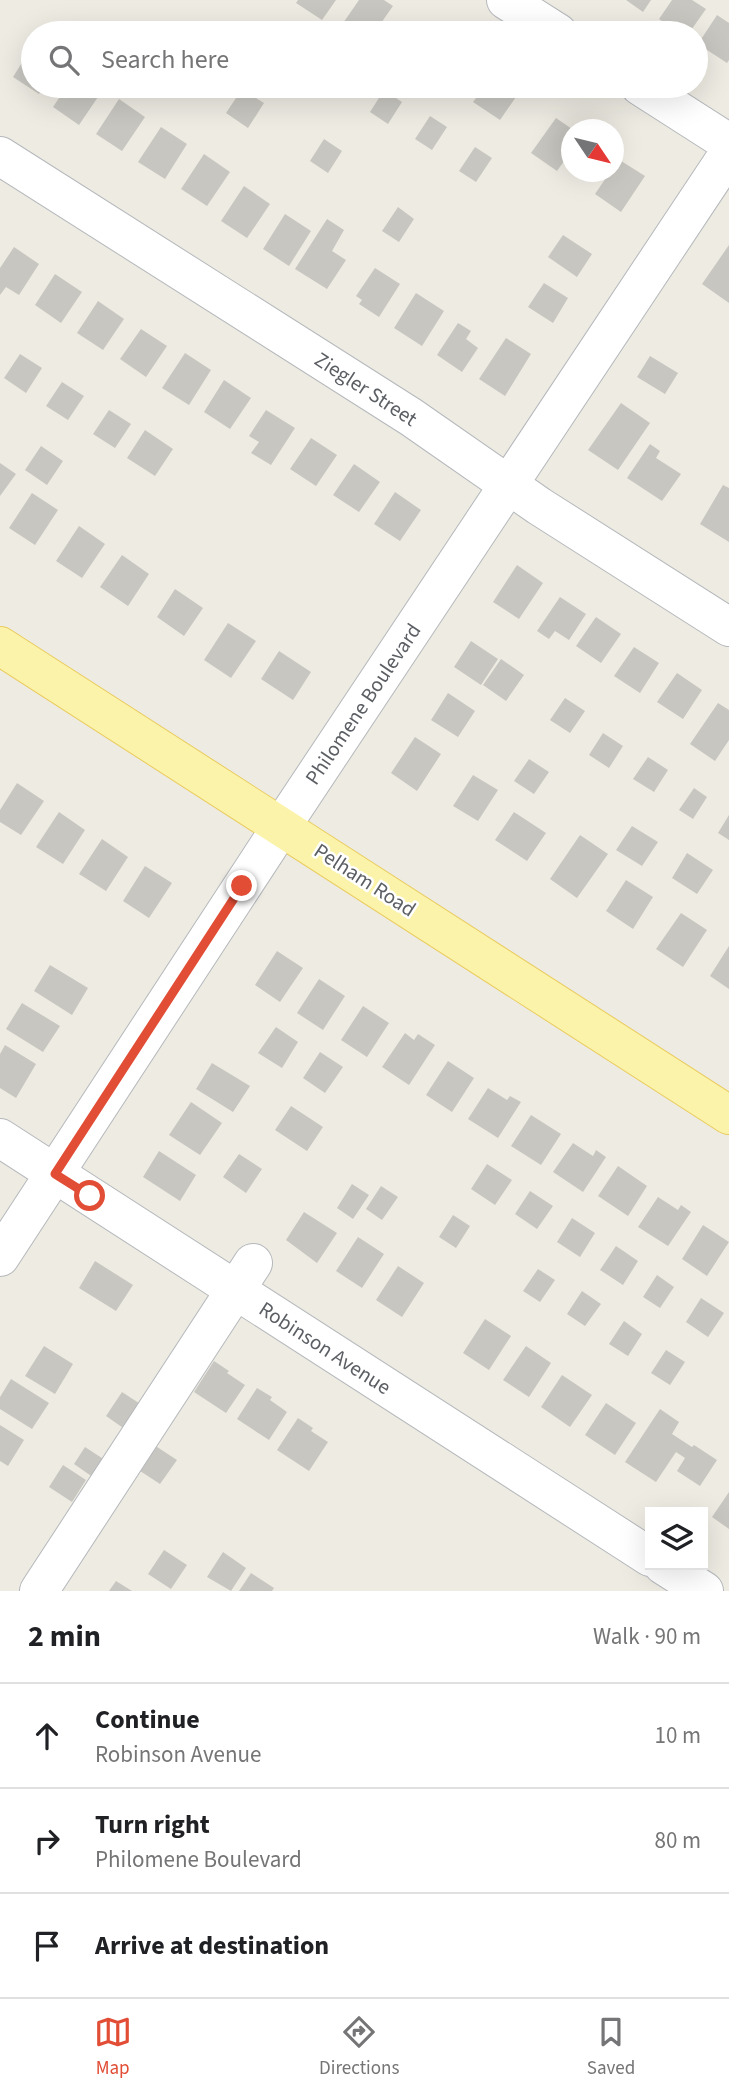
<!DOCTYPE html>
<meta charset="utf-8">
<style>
:root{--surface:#fff;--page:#f2f2f2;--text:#202124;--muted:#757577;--line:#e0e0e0;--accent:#e14d35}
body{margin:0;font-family:"Source Sans 3",sans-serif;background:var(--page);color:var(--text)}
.controls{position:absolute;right:21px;bottom:21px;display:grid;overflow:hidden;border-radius:0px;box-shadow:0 7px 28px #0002}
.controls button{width:63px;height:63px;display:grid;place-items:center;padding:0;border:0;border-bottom:2px solid var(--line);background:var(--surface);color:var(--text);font:35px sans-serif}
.compass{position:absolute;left:561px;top:119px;width:63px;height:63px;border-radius:50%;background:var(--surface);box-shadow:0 7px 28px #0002;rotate:125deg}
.stop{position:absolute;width:21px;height:21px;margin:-16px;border:5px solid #e14d35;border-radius:50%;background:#fff}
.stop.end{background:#e14d35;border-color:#fff;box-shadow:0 2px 7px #0008}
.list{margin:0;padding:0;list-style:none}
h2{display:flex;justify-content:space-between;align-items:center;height:91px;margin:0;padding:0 28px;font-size:30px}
h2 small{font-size:23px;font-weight:400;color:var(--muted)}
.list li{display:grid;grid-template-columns:46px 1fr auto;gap:21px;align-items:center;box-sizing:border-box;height:105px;padding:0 28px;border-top:2px solid var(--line)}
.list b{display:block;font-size:26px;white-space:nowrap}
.list p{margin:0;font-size:23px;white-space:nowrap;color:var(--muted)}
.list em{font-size:23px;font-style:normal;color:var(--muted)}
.icon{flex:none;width:38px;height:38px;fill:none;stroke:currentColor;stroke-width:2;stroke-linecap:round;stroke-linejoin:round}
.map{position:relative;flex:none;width:729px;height:1591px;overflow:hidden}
.search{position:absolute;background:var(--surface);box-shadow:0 7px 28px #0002;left:21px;right:21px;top:21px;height:77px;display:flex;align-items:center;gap:18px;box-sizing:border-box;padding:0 24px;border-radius:38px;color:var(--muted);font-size:26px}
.sheet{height:406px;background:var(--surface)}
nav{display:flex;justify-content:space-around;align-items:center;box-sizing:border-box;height:98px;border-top:2px solid var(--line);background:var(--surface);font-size:19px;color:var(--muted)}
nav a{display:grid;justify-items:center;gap:4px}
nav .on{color:var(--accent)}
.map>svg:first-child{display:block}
.building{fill:#c8c6c0}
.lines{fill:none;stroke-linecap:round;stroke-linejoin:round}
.minor-casing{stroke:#b5b8bc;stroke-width:40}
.major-casing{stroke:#eacb5e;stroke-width:40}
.minor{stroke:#fff;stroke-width:38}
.major{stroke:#fbf3a9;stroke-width:38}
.route{stroke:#e14d35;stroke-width:9}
.labels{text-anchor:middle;stroke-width:5;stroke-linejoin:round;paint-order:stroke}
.street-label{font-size:21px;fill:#5b5e63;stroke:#fff}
</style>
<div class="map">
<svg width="729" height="1591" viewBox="0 0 729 1591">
<rect width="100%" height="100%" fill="#edebe2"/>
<path class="building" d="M 298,0 L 336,0 L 322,20 L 296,3 Z
M 359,0 L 384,0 L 393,6 L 374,33 L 345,33 L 339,29 Z
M 626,0 L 651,0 L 643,12 Z
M 672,0 L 692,0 L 706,9 L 689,33 L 680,33 L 659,19 Z
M 717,15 L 729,23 L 729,60 L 727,63 L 698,44 Z
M 241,23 L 257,33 L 235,33 Z
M 404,23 L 420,33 L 397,33 Z
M 33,45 L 33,86 L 44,86 L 39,94 L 13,77 Z
M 67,86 L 93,86 L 91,88 L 100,94 L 79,125 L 53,107 Z
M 188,86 L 206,86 L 200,94 Z
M 332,86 L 355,86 L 348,96 Z
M 442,86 L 458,86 L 453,93 Z
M 485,86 L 506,86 L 518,94 L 500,120 L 473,102 Z
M 242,89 L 264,103 L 248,128 L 226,113 Z
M 384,90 L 402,102 L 388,124 L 370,112 Z
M 119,99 L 145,117 L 122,151 L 96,134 Z
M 430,116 L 447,127 L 432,150 L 415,139 Z
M 556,118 L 572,129 L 572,150 L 557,171 L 531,153 Z
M 161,127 L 187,144 L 165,179 L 138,162 Z
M 324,139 L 342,151 L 328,173 L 310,161 Z
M 475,147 L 492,158 L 476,182 L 459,171 Z
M 204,154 L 230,172 L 207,206 L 181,189 Z
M 618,159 L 645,176 L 621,212 L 595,194 L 610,172 L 614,172 L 614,166 Z
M 244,186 L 270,204 L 247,238 L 221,221 Z
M 398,207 L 414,219 L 399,242 L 382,231 Z
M 285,214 L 311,231 L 289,266 L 263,249 Z
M 327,219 L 344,230 L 332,251 L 346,260 L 327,289 L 295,269 Z
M 563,235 L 592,254 L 577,277 L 548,257 Z
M 729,245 L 729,303 L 702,284 Z
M 14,247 L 39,264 L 19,295 L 6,287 L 0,295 L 0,268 Z
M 375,268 L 400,284 L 379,317 L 359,304 L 362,300 L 356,296 Z
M 55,274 L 82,292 L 61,323 L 35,305 Z
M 544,283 L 568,298 L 553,323 L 528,307 Z
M 416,293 L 444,311 L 422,346 L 394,328 Z
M 98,301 L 124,319 L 103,350 L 77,333 Z
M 458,323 L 471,331 L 466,339 L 478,348 L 462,372 L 437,355 Z
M 141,329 L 167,346 L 146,377 L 120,359 Z
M 506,338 L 531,354 L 505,396 L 479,379 Z
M 185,353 L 211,370 L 189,405 L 162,388 Z
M 20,354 L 42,368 L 26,393 L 4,378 Z
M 650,356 L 678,373 L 665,394 L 637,377 Z
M 224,380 L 251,398 L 230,429 L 204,412 Z
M 62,382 L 84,396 L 68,420 L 46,406 Z
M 621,403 L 650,423 L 618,470 L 588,450 Z
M 109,410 L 131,424 L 115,448 L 93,434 Z
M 266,410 L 295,428 L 271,465 L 251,453 L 259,442 L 249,436 Z
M 145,430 L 173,449 L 155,476 L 127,458 Z
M 311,438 L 337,455 L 316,486 L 290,469 Z
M 650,444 L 660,451 L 656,458 L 681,474 L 662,501 L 627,478 Z
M 41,446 L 63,461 L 47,485 L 25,470 Z
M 0,463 L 16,474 L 0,496 Z
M 354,464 L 380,482 L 359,512 L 333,495 Z
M 723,485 L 729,488 L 729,542 L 700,524 Z
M 395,492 L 421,510 L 400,541 L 374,524 Z
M 32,493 L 58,510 L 35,545 L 9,528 Z
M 79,526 L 105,544 L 82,578 L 56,561 Z
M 122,555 L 149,574 L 128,606 L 100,587 Z
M 517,565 L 543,583 L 519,619 L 493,602 Z
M 175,589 L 203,608 L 184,636 L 157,617 Z
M 560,597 L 586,614 L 569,640 L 555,631 L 549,639 L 537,631 Z
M 596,617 L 621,634 L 601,663 L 576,646 Z
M 228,623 L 256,641 L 231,678 L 204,660 Z
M 471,641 L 498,659 L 481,685 L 454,667 Z
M 634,647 L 659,663 L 640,693 L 614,676 Z
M 279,651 L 311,672 L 293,700 L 261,679 Z
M 501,659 L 524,675 L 506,701 L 483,685 Z
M 677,673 L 702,690 L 683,719 L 657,702 Z
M 448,693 L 475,711 L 458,737 L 431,720 Z
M 565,698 L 585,711 L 570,733 L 550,720 Z
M 718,703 L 729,710 L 729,740 L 715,761 L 690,744 Z
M 603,733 L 623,746 L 609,768 L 589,755 Z
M 415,737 L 441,754 L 417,791 L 391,773 Z
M 648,757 L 668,770 L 654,792 L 633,779 Z
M 529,759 L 549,772 L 534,794 L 514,781 Z
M 473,775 L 498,790 L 478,821 L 453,806 Z
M 17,783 L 44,801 L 21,835 L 0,822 L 0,810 Z
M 694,788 L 707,797 L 693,819 L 679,810 Z
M 59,812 L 85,830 L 63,864 L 36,847 Z
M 514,812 L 546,833 L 527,861 L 495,840 Z
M 729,815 L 729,840 L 718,833 Z
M 632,826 L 658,842 L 642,866 L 616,850 Z
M 580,835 L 608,854 L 577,898 L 550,879 Z
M 102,839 L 128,857 L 106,891 L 79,874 Z
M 687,853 L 713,870 L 697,894 L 672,878 Z
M 145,866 L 172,883 L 149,918 L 123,901 Z
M 626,880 L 653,897 L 633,929 L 606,911 Z
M 681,913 L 707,930 L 683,967 L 656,949 Z
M 729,946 L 729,989 L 710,976 Z
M 277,951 L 303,968 L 280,1002 L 255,985 Z
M 50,965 L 88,988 L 72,1015 L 34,991 Z
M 319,979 L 345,996 L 323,1030 L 297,1013 Z
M 22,1003 L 60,1026 L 43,1052 L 6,1029 Z
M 363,1006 L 389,1023 L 367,1057 L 341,1040 Z
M 276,1027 L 298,1042 L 282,1068 L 258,1053 Z
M 405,1033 L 414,1040 L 418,1034 L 435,1045 L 409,1085 L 382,1067 Z
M 5,1045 L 36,1064 L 16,1098 L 0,1088 L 0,1054 Z
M 320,1052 L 343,1067 L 325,1093 L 303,1078 Z
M 448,1061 L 474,1078 L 452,1112 L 426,1095 Z
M 212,1063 L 250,1086 L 233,1112 L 196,1089 Z
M 488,1088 L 507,1100 L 510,1096 L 521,1102 L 498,1138 L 468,1119 Z
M 191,1102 L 222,1123 L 200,1155 L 169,1135 Z
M 291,1106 L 323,1127 L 307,1151 L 275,1130 Z
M 531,1115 L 561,1134 L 541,1165 L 511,1146 Z
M 573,1143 L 593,1156 L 596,1150 L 606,1157 L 583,1192 L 553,1172 Z
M 159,1151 L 196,1175 L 180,1201 L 143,1177 Z
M 239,1154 L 262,1169 L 246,1193 L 223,1177 Z
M 487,1164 L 512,1180 L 495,1205 L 471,1189 Z
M 618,1166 L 647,1186 L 628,1216 L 598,1196 Z
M 352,1184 L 369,1195 L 353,1219 L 337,1208 Z
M 381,1186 L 398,1197 L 382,1220 L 366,1209 Z
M 530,1191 L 553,1206 L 537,1229 L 515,1214 Z
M 658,1197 L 678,1210 L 681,1205 L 691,1212 L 668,1246 L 638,1227 Z
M 304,1212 L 337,1233 L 317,1263 L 286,1240 Z
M 453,1215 L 470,1226 L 456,1248 L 439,1237 Z
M 572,1218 L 595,1233 L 580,1257 L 557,1242 Z
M 703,1225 L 729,1242 L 707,1276 L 682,1259 Z
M 358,1237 L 384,1254 L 362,1288 L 336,1271 Z
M 616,1246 L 638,1261 L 623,1285 L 600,1270 Z
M 95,1261 L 133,1285 L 116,1311 L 79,1288 Z
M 398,1266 L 424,1283 L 402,1317 L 376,1300 Z
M 538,1269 L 555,1280 L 540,1302 L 523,1291 Z
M 657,1275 L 674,1287 L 660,1308 L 643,1297 Z
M 582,1291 L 601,1304 L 585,1326 L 567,1314 Z
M 701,1298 L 724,1313 L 708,1337 L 686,1322 Z
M 485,1319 L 511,1336 L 489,1370 L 463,1353 Z
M 624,1321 L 642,1334 L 628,1356 L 609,1344 Z
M 44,1346 L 73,1364 L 55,1394 L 25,1376 Z
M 526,1346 L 551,1363 L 529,1397 L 503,1380 Z
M 666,1350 L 685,1362 L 670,1385 L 651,1373 Z
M 214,1361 L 229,1371 L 227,1373 L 245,1385 L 226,1413 L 194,1392 Z
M 562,1375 L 592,1395 L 570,1427 L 541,1407 Z
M 11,1379 L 49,1403 L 32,1429 L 0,1409 L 0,1397 Z
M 257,1388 L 272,1397 L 270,1400 L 287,1412 L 269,1440 L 237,1419 Z
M 122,1392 L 145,1407 L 129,1432 L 106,1416 Z
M 606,1403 L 636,1423 L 615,1455 L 585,1435 Z
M 660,1409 L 679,1422 L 672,1434 L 692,1447 L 694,1445 L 717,1460 L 700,1486 L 677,1471 L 685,1458 L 676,1452 L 656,1482 L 625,1462 Z
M 298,1418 L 313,1428 L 311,1431 L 328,1442 L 309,1471 L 277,1450 Z
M 0,1425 L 24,1440 L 8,1466 L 0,1461 Z
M 154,1445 L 177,1460 L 160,1484 L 137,1469 Z
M 85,1447 L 108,1462 L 97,1480 L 74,1464 Z
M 63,1465 L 86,1480 L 72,1502 L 49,1487 Z
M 729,1492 L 729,1529 L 712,1517 Z
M 164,1550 L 187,1565 L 171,1589 L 148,1574 Z
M 223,1552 L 246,1568 L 231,1591 L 207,1577 Z
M 251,1573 L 274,1588 L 272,1591 L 239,1591 Z
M 116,1581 L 132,1591 L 109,1591 Z"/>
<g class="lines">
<g class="minor-casing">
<path id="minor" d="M 506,0 L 558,33
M 640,86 L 729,143
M 0,156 L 411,417 L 539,506 L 729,627
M 0,1138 L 650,1557
M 0,1257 L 281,827 L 729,153
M 663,1565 L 704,1591
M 39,1591 L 253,1263"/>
</g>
<g class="major-casing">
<path id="major" d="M 0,646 L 729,1115"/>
</g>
<use href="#minor" class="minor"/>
<use href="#major" class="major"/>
</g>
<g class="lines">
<path class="route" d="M 90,1196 L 55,1174 L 242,886"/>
</g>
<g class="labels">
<g class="street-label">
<text transform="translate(366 389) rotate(33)" y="7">Ziegler Street</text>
<text transform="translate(363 704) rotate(-56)" y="7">Philomene Boulevard</text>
<text transform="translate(365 880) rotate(33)" y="7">Pelham Road</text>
<text transform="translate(325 1348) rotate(33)" y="7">Robinson Avenue</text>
</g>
</g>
</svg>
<div class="controls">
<button><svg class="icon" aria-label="layers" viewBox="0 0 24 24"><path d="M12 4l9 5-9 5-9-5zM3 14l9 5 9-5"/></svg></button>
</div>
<svg class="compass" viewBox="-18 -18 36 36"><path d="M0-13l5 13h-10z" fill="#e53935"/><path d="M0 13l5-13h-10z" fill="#757577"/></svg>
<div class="stop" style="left:90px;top:1196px"></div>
<div class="stop end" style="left:242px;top:886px"></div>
<div class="search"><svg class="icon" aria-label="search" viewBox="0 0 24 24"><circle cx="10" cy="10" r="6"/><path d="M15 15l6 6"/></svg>Search here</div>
</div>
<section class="sheet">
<h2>2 min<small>Walk · 90 m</small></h2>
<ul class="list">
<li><svg class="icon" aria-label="ahead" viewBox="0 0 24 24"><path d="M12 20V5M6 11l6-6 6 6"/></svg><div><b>Continue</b><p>Robinson Avenue</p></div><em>10 m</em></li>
<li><svg class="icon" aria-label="right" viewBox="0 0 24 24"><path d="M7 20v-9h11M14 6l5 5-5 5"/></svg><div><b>Turn right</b><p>Philomene Boulevard</p></div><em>80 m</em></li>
<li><svg class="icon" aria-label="arrive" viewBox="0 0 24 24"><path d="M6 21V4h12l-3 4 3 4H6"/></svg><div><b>Arrive at destination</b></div></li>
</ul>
</section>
<nav>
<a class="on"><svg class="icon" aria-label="map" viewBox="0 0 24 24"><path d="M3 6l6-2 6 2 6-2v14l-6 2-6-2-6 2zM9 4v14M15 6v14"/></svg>Map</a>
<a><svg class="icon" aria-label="directions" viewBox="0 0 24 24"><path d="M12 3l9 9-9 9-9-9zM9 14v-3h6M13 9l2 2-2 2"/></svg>Directions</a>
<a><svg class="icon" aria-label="saved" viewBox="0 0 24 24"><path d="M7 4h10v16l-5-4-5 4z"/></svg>Saved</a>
</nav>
